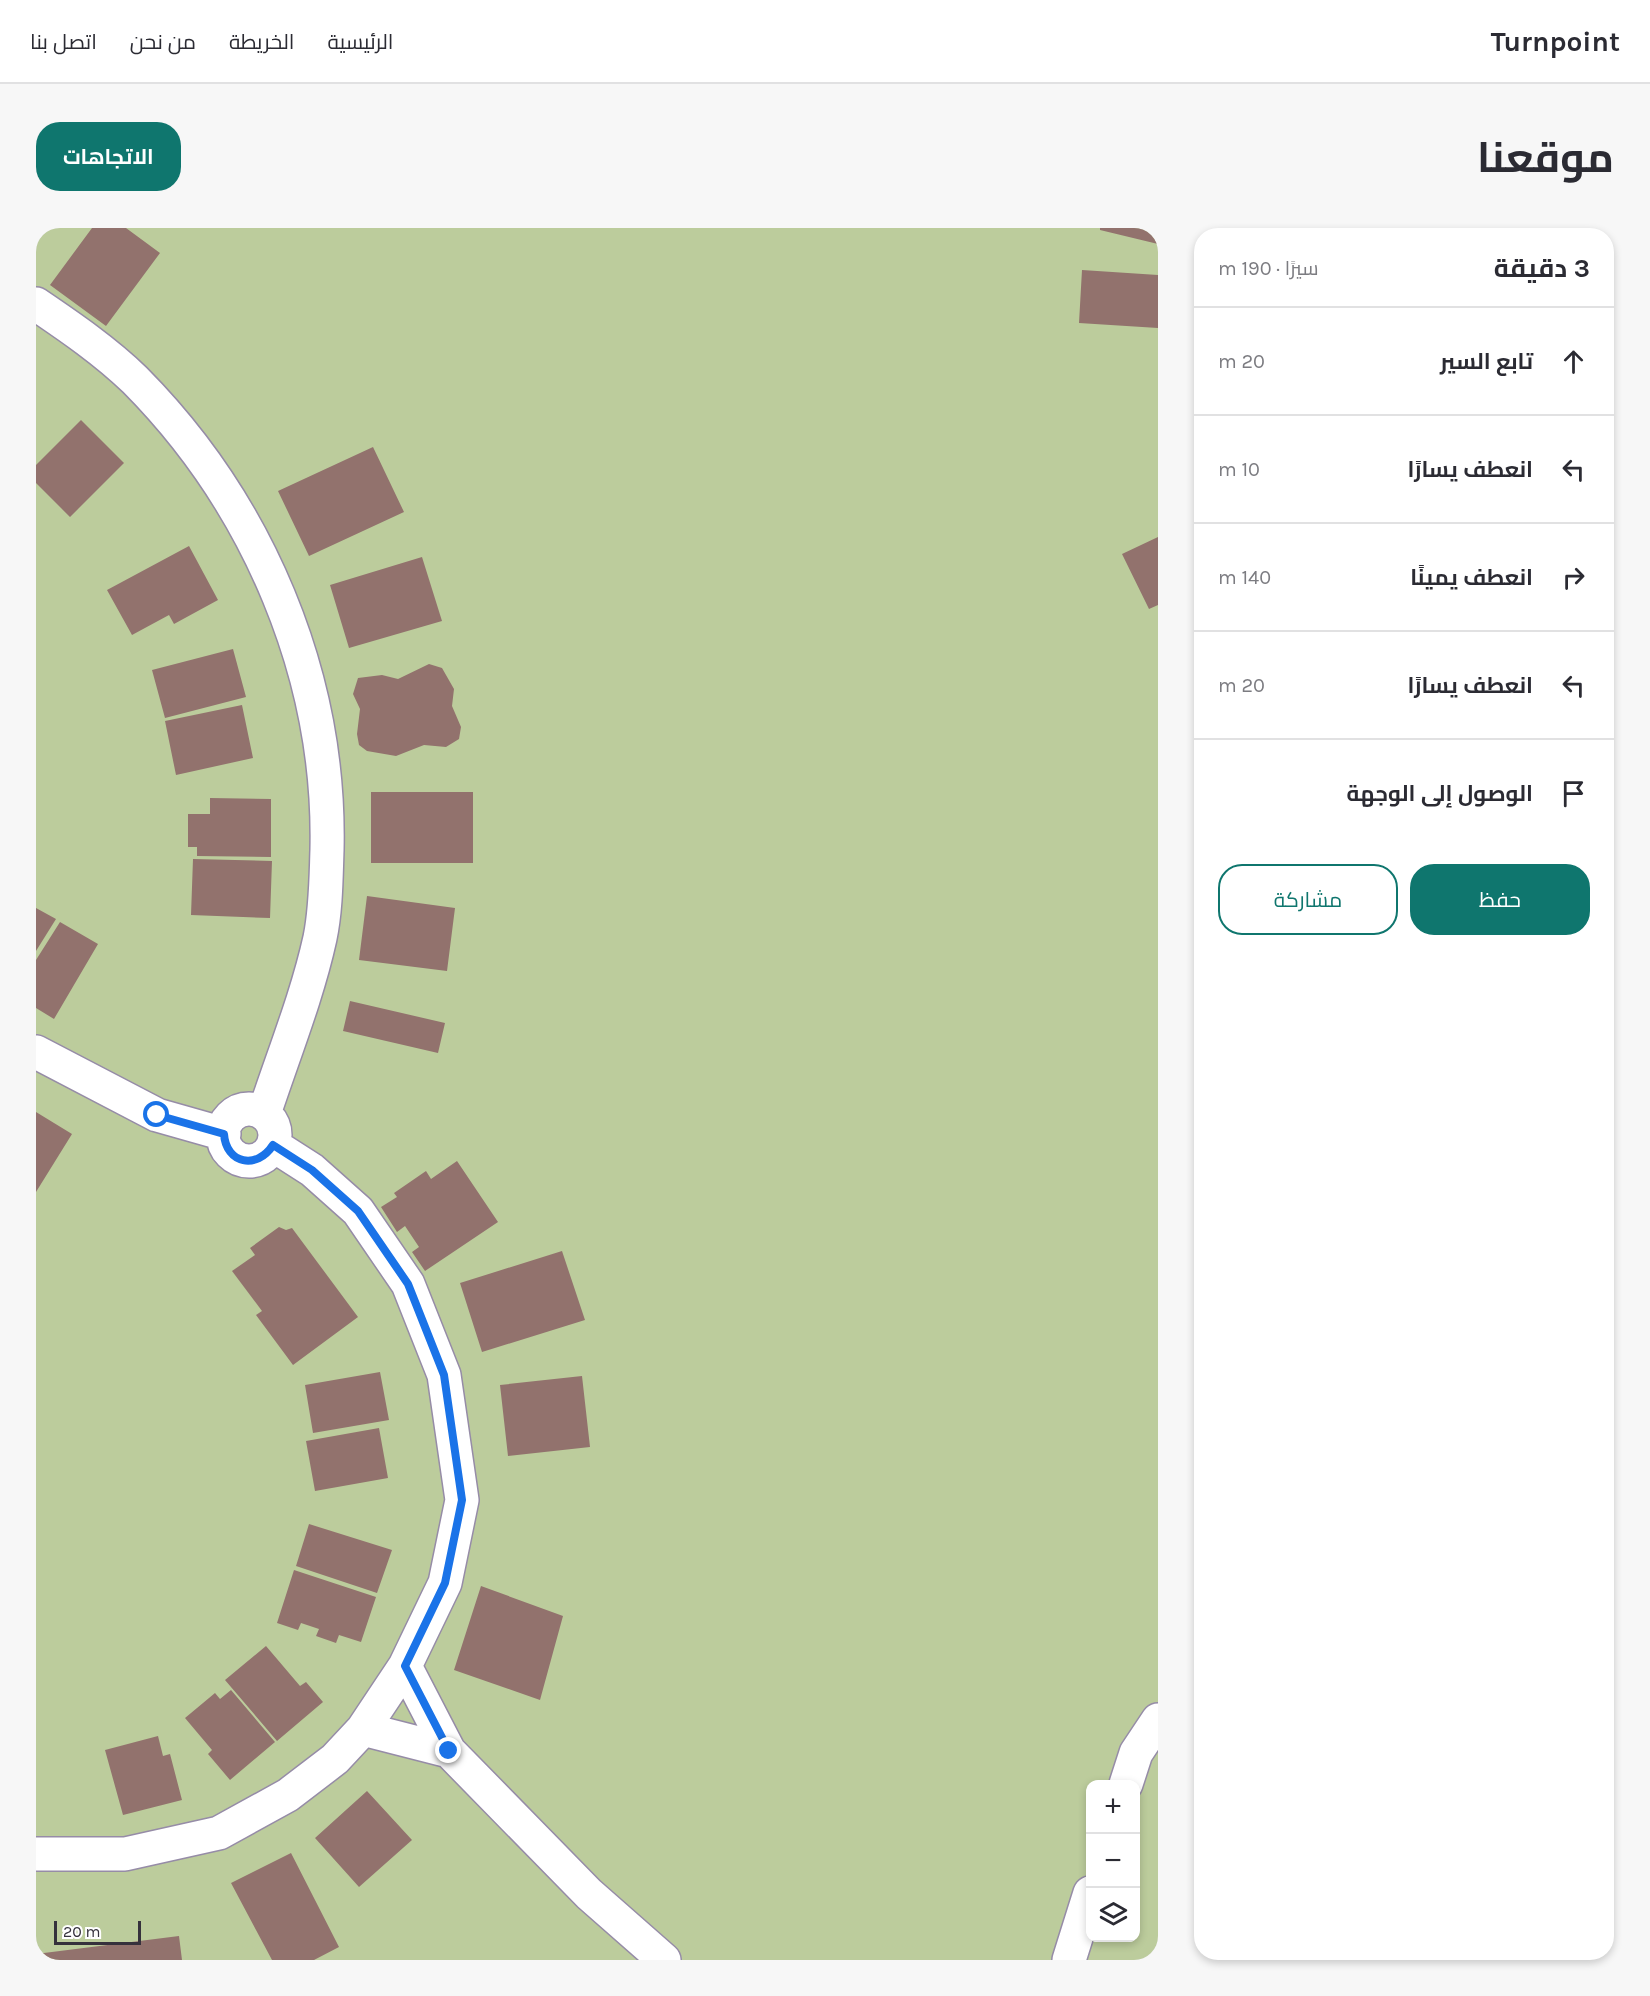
<!DOCTYPE html>
<html lang="ar">
<meta charset="utf-8">
<style>
:root{--surface:#fff;--page:#f7f7f7;--text:#2b2b33;--muted:#7c7c81;--line:#e1e1e2;--accent:#0f766e}
body{margin:0;font-family:Karla,Cairo,sans-serif;background:var(--page);color:var(--text);direction:rtl}
.controls{position:absolute;right:18px;bottom:18px;display:grid;overflow:hidden;border-radius:12px;box-shadow:0 3px 9px #0003}
.controls button{width:54px;height:54px;display:grid;place-items:center;padding:0;border:0;border-bottom:2px solid var(--line);background:var(--surface);color:var(--text);font:30px sans-serif}
.scale{position:absolute;left:18px;bottom:15px;width:87px;box-sizing:border-box;padding-left:6px;border:3px solid #35313c;border-top:0;font-size:16px;line-height:21px;white-space:nowrap;color:#35313c;-webkit-text-stroke:4px #fff;paint-order:stroke}
.stop{position:absolute;width:18px;height:18px;margin:-14px;border:4px solid #1a73e8;border-radius:50%;background:#fff}
.stop.end{background:#1a73e8;border-color:#fff;box-shadow:0 2px 6px #0008}
.list{margin:0;padding:0;list-style:none}
h2{display:flex;justify-content:space-between;align-items:center;height:78px;margin:0;padding:0 24px;font-size:26px}
h2 small{font-size:20px;font-weight:400;color:var(--muted)}
.list li{display:grid;grid-template-columns:39px 1fr auto;gap:18px;align-items:center;box-sizing:border-box;height:108px;padding:0 24px;border-top:2px solid var(--line)}
.list b{display:block;font-size:22px;white-space:nowrap}
.list em{font-size:20px;font-style:normal;color:var(--muted)}
.actions{display:flex;gap:12px;padding:18px 24px}
.actions a{flex:1;padding:14px 0;border:2px solid var(--accent);border-radius:24px;text-align:center;font-size:21px;color:var(--accent)}
.actions .main{background:var(--accent);color:#fff}
.icon{flex:none;width:33px;height:33px;fill:none;stroke:currentColor;stroke-width:2;stroke-linecap:round;stroke-linejoin:round}
.map{position:relative;flex:none;width:1122px;height:1732px;overflow:hidden;direction:ltr;border-radius:24px}
header{display:flex;align-items:center;gap:36px;box-sizing:border-box;height:84px;padding:0 30px;background:var(--surface);border-bottom:2px solid var(--line)}
header strong{font-size:28px}
nav{display:flex;gap:33px;margin-inline-start:auto;font-size:21px}
.intro{display:flex;align-items:center;justify-content:space-between;box-sizing:border-box;height:144px;padding:0 36px}
h1{margin:0;font-size:42px}
.button{padding:15px 27px;border-radius:24px;background:var(--accent);color:#fff;font-size:21px;font-weight:700}
main{display:flex;gap:36px;padding:0 36px}
aside{flex:1;background:var(--surface);border-radius:24px;box-shadow:0 3px 9px #0003}
.map>svg:first-child{display:block}
.green{fill:#bccc9c;fill-rule:evenodd}
.building{fill:#92726d}
.lines{fill:none;stroke-linecap:round;stroke-linejoin:round}
.minor-casing{stroke:#968ca7;stroke-width:36}
.minor{stroke:#fff;stroke-width:33}
.route{stroke:#1a73e8;stroke-width:8}
</style>
<header>
<strong>Turnpoint</strong>
<nav><a>الرئيسية</a><a>الخريطة</a><a>من نحن</a><a>اتصل بنا</a></nav>
</header>
<div class="intro"><h1>موقعنا</h1><a class="button">الاتجاهات</a></div>
<main>
<aside>
<h2>3 دقيقة<small>سيرًا · 190 m</small></h2>
<ul class="list">
<li><svg class="icon" aria-label="ahead" viewBox="0 0 24 24"><path d="M12 20V5M6 11l6-6 6 6"/></svg><div><b>تابع السير</b></div><em>20 m</em></li>
<li><svg class="icon" aria-label="left" viewBox="0 0 24 24"><path d="M17 20v-9H6M10 6l-5 5 5 5"/></svg><div><b>انعطف يسارًا</b></div><em>10 m</em></li>
<li><svg class="icon" aria-label="right" viewBox="0 0 24 24"><path d="M7 20v-9h11M14 6l5 5-5 5"/></svg><div><b>انعطف يمينًا</b></div><em>140 m</em></li>
<li><svg class="icon" aria-label="left" viewBox="0 0 24 24"><path d="M17 20v-9H6M10 6l-5 5 5 5"/></svg><div><b>انعطف يسارًا</b></div><em>20 m</em></li>
<li><svg class="icon" aria-label="arrive" viewBox="0 0 24 24"><path d="M6 21V4h12l-3 4 3 4H6"/></svg><div><b>الوصول إلى الوجهة</b></div></li>
</ul>
<div class="actions"><a class="main">حفظ</a><a>مشاركة</a></div>
</aside>
<div class="map">
<svg width="1122" height="1732" viewBox="0 0 1122 1732">
<rect width="100%" height="100%" fill="#f3effb"/>
<path class="green" d="M 0,0 L 1122,0 L 1122,1732 L 0,1732 ZM 1054,1556 L 1100,1556 L 1100,1710 L 1054,1710 Z"/>
<path class="building" d="M 56,0 L 90,0 L 124,25 L 70,98 L 14,57 Z
M 1064,0 L 1122,0 L 1122,16 L 1064,2 Z
M 1046,42 L 1122,47 L 1122,100 L 1043,95 Z
M 45,192 L 88,235 L 34,289 L 0,255 L 0,237 Z
M 337,219 L 368,284 L 273,328 L 242,263 Z
M 1122,309 L 1122,377 L 1113,381 L 1086,326 Z
M 153,318 L 182,372 L 138,396 L 133,387 L 96,407 L 71,362 Z
M 386,329 L 406,393 L 313,420 L 294,357 Z
M 197,421 L 210,469 L 129,490 L 116,442 Z
M 393,436 L 406,440 L 418,461 L 416,478 L 425,499 L 423,511 L 410,519 L 388,517 L 360,528 L 331,523 L 323,517 L 321,506 L 324,481 L 317,466 L 322,450 L 346,447 L 362,451 Z
M 206,477 L 217,530 L 140,547 L 129,493 Z
M 335,564 L 437,564 L 437,635 L 335,635 Z
M 174,570 L 235,571 L 235,629 L 161,628 L 161,619 L 152,619 L 152,586 L 174,586 Z
M 157,631 L 236,633 L 234,690 L 155,687 Z
M 331,668 L 419,680 L 411,743 L 323,732 Z
M 0,680 L 20,691 L 0,723 Z
M 24,694 L 62,716 L 18,791 L 0,780 L 0,732 Z
M 314,773 L 409,795 L 402,825 L 307,803 Z
M 0,884 L 36,906 L 0,964 Z
M 421,933 L 462,994 L 389,1043 L 376,1024 L 383,1019 L 369,998 L 361,1004 L 345,979 L 361,969 L 358,965 L 390,943 L 395,951 Z
M 243,999 L 250,1002 L 256,1000 L 322,1089 L 257,1137 L 220,1087 L 226,1083 L 196,1043 L 219,1027 L 214,1020 Z
M 526,1023 L 549,1092 L 446,1124 L 424,1055 Z
M 344,1144 L 353,1192 L 277,1205 L 269,1157 Z
M 546,1148 L 554,1219 L 472,1228 L 464,1157 Z
M 343,1200 L 352,1250 L 279,1263 L 270,1213 Z
M 273,1296 L 356,1322 L 341,1365 L 260,1338 Z
M 258,1342 L 340,1369 L 325,1414 L 303,1407 L 300,1415 L 280,1408 L 283,1401 L 265,1395 L 262,1402 L 241,1395 Z
M 445,1358 L 527,1388 L 504,1472 L 418,1442 Z
M 230,1418 L 264,1458 L 270,1454 L 287,1474 L 241,1513 L 189,1452 Z
M 195,1462 L 239,1514 L 194,1552 L 172,1526 L 176,1522 L 149,1490 L 179,1465 L 184,1471 Z
M 122,1508 L 127,1528 L 134,1526 L 146,1572 L 87,1587 L 69,1522 Z
M 331,1563 L 376,1612 L 323,1659 L 279,1610 Z
M 255,1625 L 303,1719 L 278,1732 L 236,1732 L 195,1655 Z
M 143,1708 L 146,1732 L 0,1732 L 0,1726 Z"/>
<g class="lines">
<g class="minor-casing">
<path id="minor" d="M 0,76 C 34,99 69,123 99,152 C 222,276 295,447 291,622 C 290,651 290,681 284,710 C 271,769 247,828 228,886
M 0,824 L 121,887 L 188,906
M187 907a26 26 0 1 1 52 0a26 26 0 1 1-52 0Z
M 369,1438 L 413,1523 L 553,1666 L 628,1732
M 327,1501 L 413,1523
M 1090,1556 L 1100,1525 L 1122,1492
M 0,1626 L 89,1626 L 183,1605 L 252,1567 L 299,1531 L 327,1501 L 369,1438 L 409,1355 L 426,1272 L 408,1147 L 372,1056 L 322,983 L 276,942 L 237,917
M 1033,1732 L 1054,1665"/>
</g>
<use href="#minor" class="minor"/>
</g>
<g class="lines">
<path class="route" d="M 121,887 L 188,906 C 190,936 221,942 237,917 L 276,942 L 322,983 L 372,1056 L 408,1147 L 426,1272 L 409,1355 L 369,1438 L 413,1523"/>
</g>
</svg>
<div class="controls">
<button>+</button>
<button>−</button>
<button><svg class="icon" aria-label="layers" viewBox="0 0 24 24"><path d="M12 4l9 5-9 5-9-5zM3 14l9 5 9-5"/></svg></button>
</div>
<div class="scale">20 m</div>
<div class="stop" style="left:121px;top:887px"></div>
<div class="stop end" style="left:413px;top:1523px"></div>
</div>
</main>
